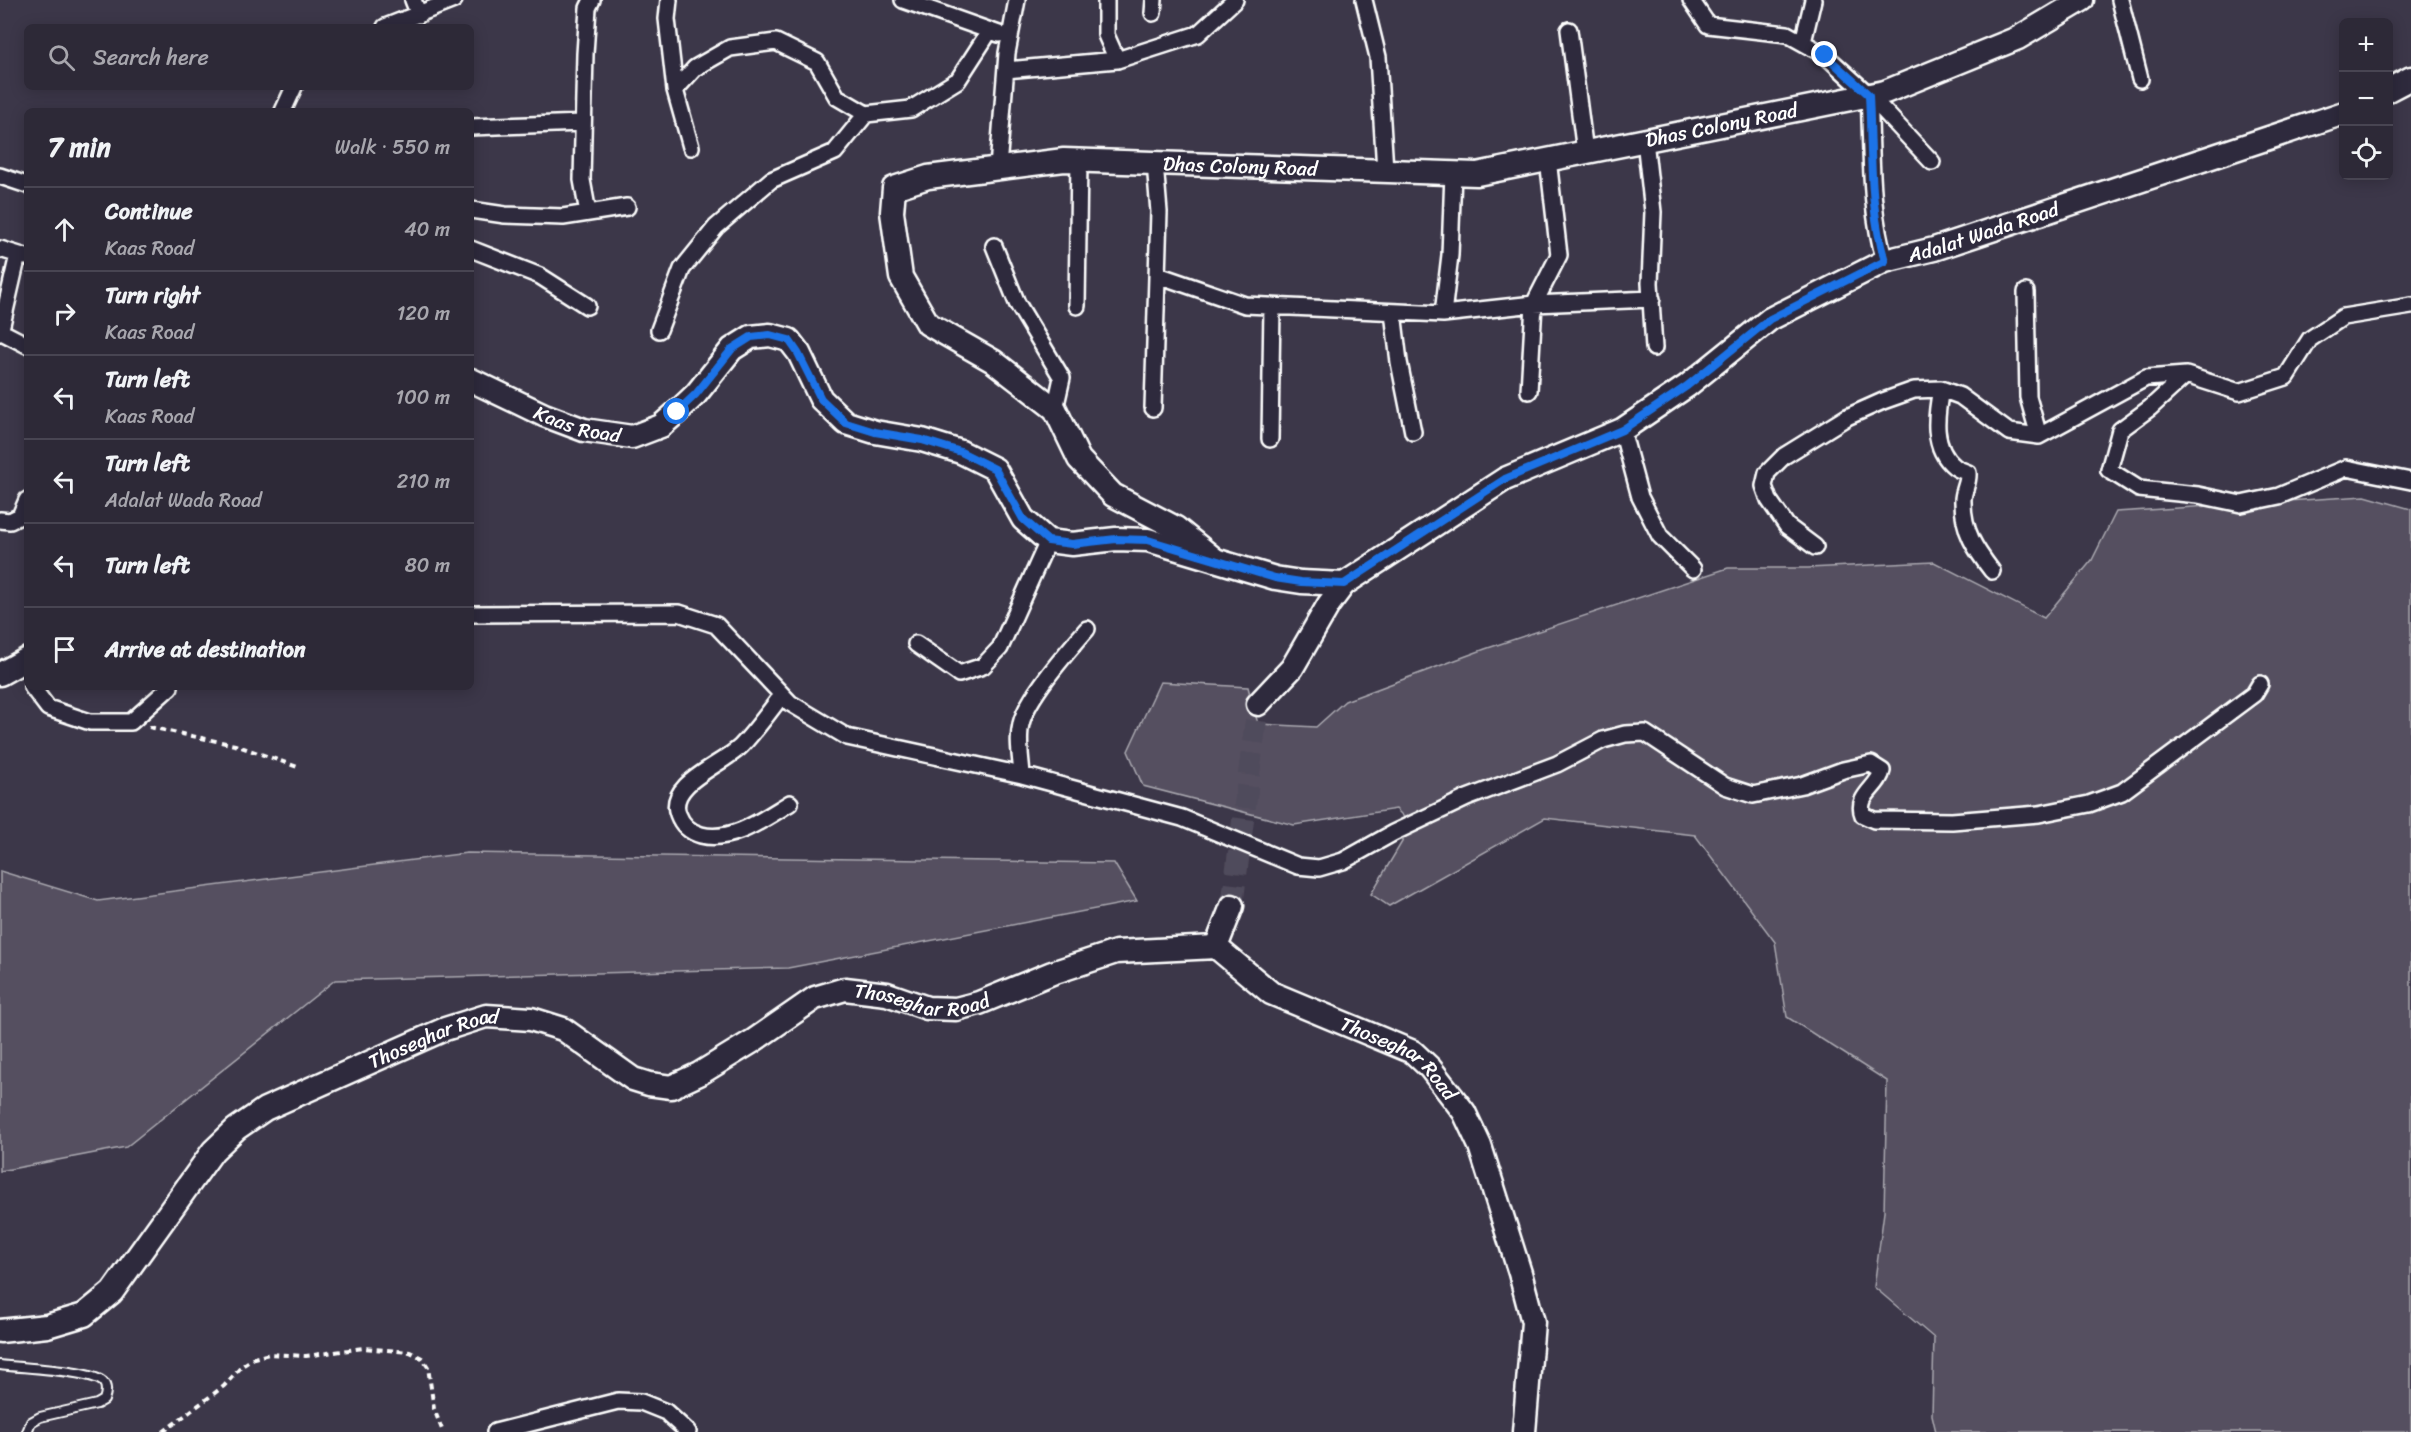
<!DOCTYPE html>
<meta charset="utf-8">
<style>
:root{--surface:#2d2937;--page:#393542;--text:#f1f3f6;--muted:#a7a6ad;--line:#484552}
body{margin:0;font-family:Sriracha,sans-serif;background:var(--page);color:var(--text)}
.controls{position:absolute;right:18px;top:18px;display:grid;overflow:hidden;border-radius:9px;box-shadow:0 3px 15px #0003}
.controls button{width:54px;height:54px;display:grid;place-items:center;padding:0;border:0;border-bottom:2px solid var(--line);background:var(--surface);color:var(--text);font:30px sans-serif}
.stop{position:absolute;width:18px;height:18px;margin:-14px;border:4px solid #1a73e8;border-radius:50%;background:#fff}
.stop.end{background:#1a73e8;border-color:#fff;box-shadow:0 2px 6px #0008}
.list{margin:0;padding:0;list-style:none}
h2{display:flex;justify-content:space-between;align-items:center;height:78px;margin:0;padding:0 24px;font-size:26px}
h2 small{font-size:20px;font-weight:400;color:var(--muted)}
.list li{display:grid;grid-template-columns:39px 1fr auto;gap:18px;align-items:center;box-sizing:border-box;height:84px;padding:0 24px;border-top:2px solid var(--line)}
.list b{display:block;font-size:22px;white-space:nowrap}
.list p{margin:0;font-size:20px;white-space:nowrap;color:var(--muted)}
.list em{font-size:20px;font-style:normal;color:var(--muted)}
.icon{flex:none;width:33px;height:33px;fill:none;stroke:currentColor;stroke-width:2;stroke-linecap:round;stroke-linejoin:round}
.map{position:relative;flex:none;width:2411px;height:1432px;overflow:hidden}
.search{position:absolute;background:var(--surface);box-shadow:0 3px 15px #0003;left:24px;top:24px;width:450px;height:66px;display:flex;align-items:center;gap:15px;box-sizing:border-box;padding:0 21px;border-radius:9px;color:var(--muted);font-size:22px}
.panel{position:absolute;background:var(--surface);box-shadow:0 3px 15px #0003;left:24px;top:108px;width:450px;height:582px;border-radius:9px}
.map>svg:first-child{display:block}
.green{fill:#555060;stroke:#aaa8b0;stroke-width:1.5}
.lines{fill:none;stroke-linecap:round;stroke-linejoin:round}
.secondary-tunnel{stroke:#504b5b;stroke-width:22;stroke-dasharray:22 11;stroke-linecap:butt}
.lane-casing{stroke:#fff;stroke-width:12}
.street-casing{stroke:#fff;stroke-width:20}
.secondary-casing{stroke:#fff;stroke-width:27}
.path{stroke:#fff;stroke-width:4;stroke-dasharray:6 4.5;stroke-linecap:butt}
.lane{stroke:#2f2a3d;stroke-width:8}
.street{stroke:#2f2a3d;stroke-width:15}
.secondary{stroke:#2f2a3d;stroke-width:22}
.route{stroke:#1a73e8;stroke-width:8}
.labels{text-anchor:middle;stroke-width:6;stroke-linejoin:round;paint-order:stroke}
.street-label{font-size:20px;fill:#fff;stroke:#2f2a3d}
</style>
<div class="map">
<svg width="2411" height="1432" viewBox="0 0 2411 1432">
<rect width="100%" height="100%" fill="#3c3749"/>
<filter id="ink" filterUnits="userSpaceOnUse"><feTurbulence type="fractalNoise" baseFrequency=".0167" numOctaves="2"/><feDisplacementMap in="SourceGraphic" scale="12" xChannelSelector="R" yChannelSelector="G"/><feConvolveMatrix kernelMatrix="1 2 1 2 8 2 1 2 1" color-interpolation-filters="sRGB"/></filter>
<g filter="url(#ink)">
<path class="green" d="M 2365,496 L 2411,509 L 2411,1432 L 1936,1432 L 1932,1415 L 1934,1338 L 1874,1287 L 1884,1212 L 1887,1081 L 1787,1017 L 1775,942 L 1695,835 L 1545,818 L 1389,906 L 1371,894 L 1412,825 L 1396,809 L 1294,825 L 1143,786 L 1128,751 L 1160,682 L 1248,687 L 1258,724 L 1316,727 L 1345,701 L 1485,649 L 1728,568 L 1808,568 L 1934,562 L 2044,618 L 2092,560 L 2116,512 Z
M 467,853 L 1114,863 L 1137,901 L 788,968 L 335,980 L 126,1147 L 0,1171 L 0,871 L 98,901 Z"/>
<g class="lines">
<path class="secondary-tunnel" d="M 1232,906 L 1258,704"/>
<g class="lane-casing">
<path id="lane" d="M 0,1365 C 20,1368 91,1370 103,1382 C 108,1387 106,1394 104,1400 L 97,1404 L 40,1417 L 31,1422 L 27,1432"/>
</g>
<g class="street-casing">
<path id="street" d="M 413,0 L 419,15
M 669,0 L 667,19 L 675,90
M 903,0 L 999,34
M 1106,0 L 1106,35 L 1117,60
M 1364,0 L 1378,57 L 1385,170
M 1691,0 L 1708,25 L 1787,34 L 1825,55 L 1869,95 L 1932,162
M 2120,0 L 2140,79
M 1153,13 L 1154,0
M 385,27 L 454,0
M 1569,30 L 1585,152
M 1803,42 L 1813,0
M 1006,70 L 1117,60 L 1198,34 L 1235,0
M 1869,95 C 1872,150 1869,208 1885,261
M 283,111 L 294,87
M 471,127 L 583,123
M 1645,140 L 1653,212 L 1650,283 L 1654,348
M 691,147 L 675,90 L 695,68 L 730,48 L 776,42 L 817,62 L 837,97 L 866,114 L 911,109 L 958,80 L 989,32
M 998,168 L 1007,53 L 1017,0
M 0,176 L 27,185
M 471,210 L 505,215 L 563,217 L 627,207
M 588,213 L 582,180 L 585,54 L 588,8 L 592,0
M 994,246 L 1017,303 L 1062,378 L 1055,409
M 0,249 L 26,257
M 471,249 L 540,276 L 587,306
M 1158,275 L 1245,305 L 1443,314 L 1450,255 L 1453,173
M 2026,292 L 2028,397 L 2039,436
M 1077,306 L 1079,160
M 1393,312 L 1399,362 L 1413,432
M 1443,314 L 1534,304 L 1652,299
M 659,330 L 682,269 L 716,227 L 771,180 L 835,152 L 866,114
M 0,331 L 27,345
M 0,333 L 18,255
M 2186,375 L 2150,408 L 2120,430 L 2109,470 L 2139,489 L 2198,495 L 2241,504 L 2279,496 L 2346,468 L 2411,481
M 1941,389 C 1936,415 1931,448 1955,467 C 1959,470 1964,471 1968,473 C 1969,484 1962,492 1963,502 C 1963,531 1975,549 1992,571
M 1529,391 L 1534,304 L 1559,255 L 1548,159
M 1153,408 L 1159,212 L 1155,163
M 1622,430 L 1640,497 L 1660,536 L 1693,569
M 1270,439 L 1272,306
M 0,520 L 10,521 L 20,516 L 27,500
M 1815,547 L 1787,526 L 1769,500 L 1764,486 L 1767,473 L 1784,456 L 1847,417 L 1883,401 L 1914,390 L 1941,389 L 1960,396 L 2009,432 L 2039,436 L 2146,378 L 2186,375 L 2239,392 L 2286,377 L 2310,339 L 2343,317 L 2411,306
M 471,614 L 679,613 L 716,625 L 790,703 L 847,737 L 1022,775 L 1182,818 L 1298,866 L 1319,868 L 1343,861 L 1393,833 L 1467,798 L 1557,764 L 1603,740 L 1625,734 L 1645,733 L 1725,786 L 1753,795 L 1802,785 L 1843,770 L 1871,764 L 1882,771 C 1879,787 1855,796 1863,815 L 1874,820 L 1952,821 L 2039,814 L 2089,804 L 2122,792 L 2254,694 L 2260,684
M 916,644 L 959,674 L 983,666 L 1000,648 L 1048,541
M 32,687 L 48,708 L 90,722 L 131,722 L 170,687
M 782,695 C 769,712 756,730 742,745 C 725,764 666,783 678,814 C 682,825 690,832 701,835 C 732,843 765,818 790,803
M 1022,775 C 1021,758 1017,740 1021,724 C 1027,697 1068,651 1087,629
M 495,1432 L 618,1401 L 641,1402 L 666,1412 L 688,1432"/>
</g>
<g class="secondary-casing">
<g id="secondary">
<path d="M 2388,90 L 2411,78"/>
<path id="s1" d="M 471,380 L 544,415 L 584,430 L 632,437 L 661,426 L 677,412 L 696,394 L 732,349 L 751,337 L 770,335 L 789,340 L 799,353 L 821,399 L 846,423 L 875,432 L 922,440 L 961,452 L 995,469 L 1023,519 L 1048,541 L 1072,544 L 1116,539 L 1148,540 L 1275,578 L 1301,582 L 1344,584"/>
<path id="s2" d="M 1213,558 L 1176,528 L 1113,495 L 1079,459 L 1055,409 L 993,361 L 928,324 L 901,277 L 892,212 L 894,188 L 928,177 L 1064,160 L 1477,174 L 1885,92 L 2018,38 L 2082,0"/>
<path d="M 0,674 L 27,659"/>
<path id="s3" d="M 1258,704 L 1292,668 L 1329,604 L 1344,584 L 1505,479 L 1622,430 L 1687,386 L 1770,319 L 1885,261 L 1934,249 L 2344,113"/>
<path d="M 1216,947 L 1232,906"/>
<path id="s4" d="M 0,1331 L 47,1326 L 84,1315 L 112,1292 L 213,1151 L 236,1129 L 265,1109 L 445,1029 L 486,1016 L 531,1019 L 563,1029 L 633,1079 L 649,1084 L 671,1087 L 699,1074 L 753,1041 L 815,998 L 845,989 L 887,994 L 927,1008 L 956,1009 L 979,1003 L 1052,973 L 1116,952 L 1216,947 L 1271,993 L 1413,1052 L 1430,1068 L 1464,1112 L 1480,1146 L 1520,1273 L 1533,1322 L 1524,1432"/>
</g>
</g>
<path class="path" d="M 149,727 L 235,745 L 300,768
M 163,1432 L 224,1386 L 242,1366 L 254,1358 L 269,1354 L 306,1356 L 363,1348 L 410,1352 L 422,1358 L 428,1367 L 434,1409 L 443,1432"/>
<use href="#lane" class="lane"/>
<use href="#street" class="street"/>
<use href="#secondary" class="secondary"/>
</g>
</g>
<g class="lines" filter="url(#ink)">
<path class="route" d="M 677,412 L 696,394 L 732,349 L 751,337 L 770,335 L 789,340 L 798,353 L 821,399 L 846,423 L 875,432 L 922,440 L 961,452 L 995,469 L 1023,519 L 1048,541 L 1072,544 L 1116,539 L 1148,540 L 1275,578 L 1301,582 L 1344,584 L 1505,479 L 1622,430 L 1687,386 L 1770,319 L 1885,261 C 1869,208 1872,150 1869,95 L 1825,55"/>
</g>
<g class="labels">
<g class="street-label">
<text dy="7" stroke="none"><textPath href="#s2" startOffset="1356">Dhas Colony Road</textPath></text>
<text dy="7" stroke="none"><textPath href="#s2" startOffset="870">Dhas Colony Road</textPath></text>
<text dy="7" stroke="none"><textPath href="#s3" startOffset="884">Adalat Wada Road</textPath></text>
<text dy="7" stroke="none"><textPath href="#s1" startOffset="116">Kaas Road</textPath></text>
<text dy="7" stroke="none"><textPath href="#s4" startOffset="1086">Thoseghar Road</textPath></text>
<text dy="7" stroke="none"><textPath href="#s4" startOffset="546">Thoseghar Road</textPath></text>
<text dy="7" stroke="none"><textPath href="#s4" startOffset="1608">Thoseghar Road</textPath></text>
</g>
</g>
</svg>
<div class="controls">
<button>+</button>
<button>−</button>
<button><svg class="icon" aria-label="locate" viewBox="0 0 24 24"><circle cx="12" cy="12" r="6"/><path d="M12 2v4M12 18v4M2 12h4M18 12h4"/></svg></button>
</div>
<div class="stop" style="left:677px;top:412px"></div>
<div class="stop end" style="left:1825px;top:55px"></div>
<div class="search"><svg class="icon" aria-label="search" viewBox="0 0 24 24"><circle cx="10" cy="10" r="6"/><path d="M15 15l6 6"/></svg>Search here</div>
<section class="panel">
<h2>7 min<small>Walk · 550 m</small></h2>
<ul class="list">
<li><svg class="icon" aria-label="ahead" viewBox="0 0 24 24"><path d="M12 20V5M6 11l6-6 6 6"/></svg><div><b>Continue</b><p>Kaas Road</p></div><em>40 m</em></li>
<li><svg class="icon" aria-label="right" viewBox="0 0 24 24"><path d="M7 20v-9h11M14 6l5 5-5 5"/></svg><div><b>Turn right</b><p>Kaas Road</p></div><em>120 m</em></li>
<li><svg class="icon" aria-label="left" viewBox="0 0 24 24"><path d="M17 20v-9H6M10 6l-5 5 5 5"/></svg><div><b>Turn left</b><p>Kaas Road</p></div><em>100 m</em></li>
<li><svg class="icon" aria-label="left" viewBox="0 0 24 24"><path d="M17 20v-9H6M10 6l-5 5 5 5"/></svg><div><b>Turn left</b><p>Adalat Wada Road</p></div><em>210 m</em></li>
<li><svg class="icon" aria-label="left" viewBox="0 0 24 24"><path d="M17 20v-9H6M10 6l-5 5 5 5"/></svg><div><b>Turn left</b></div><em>80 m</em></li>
<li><svg class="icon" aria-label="arrive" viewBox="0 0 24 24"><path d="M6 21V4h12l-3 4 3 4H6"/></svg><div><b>Arrive at destination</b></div></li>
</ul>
</section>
</div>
